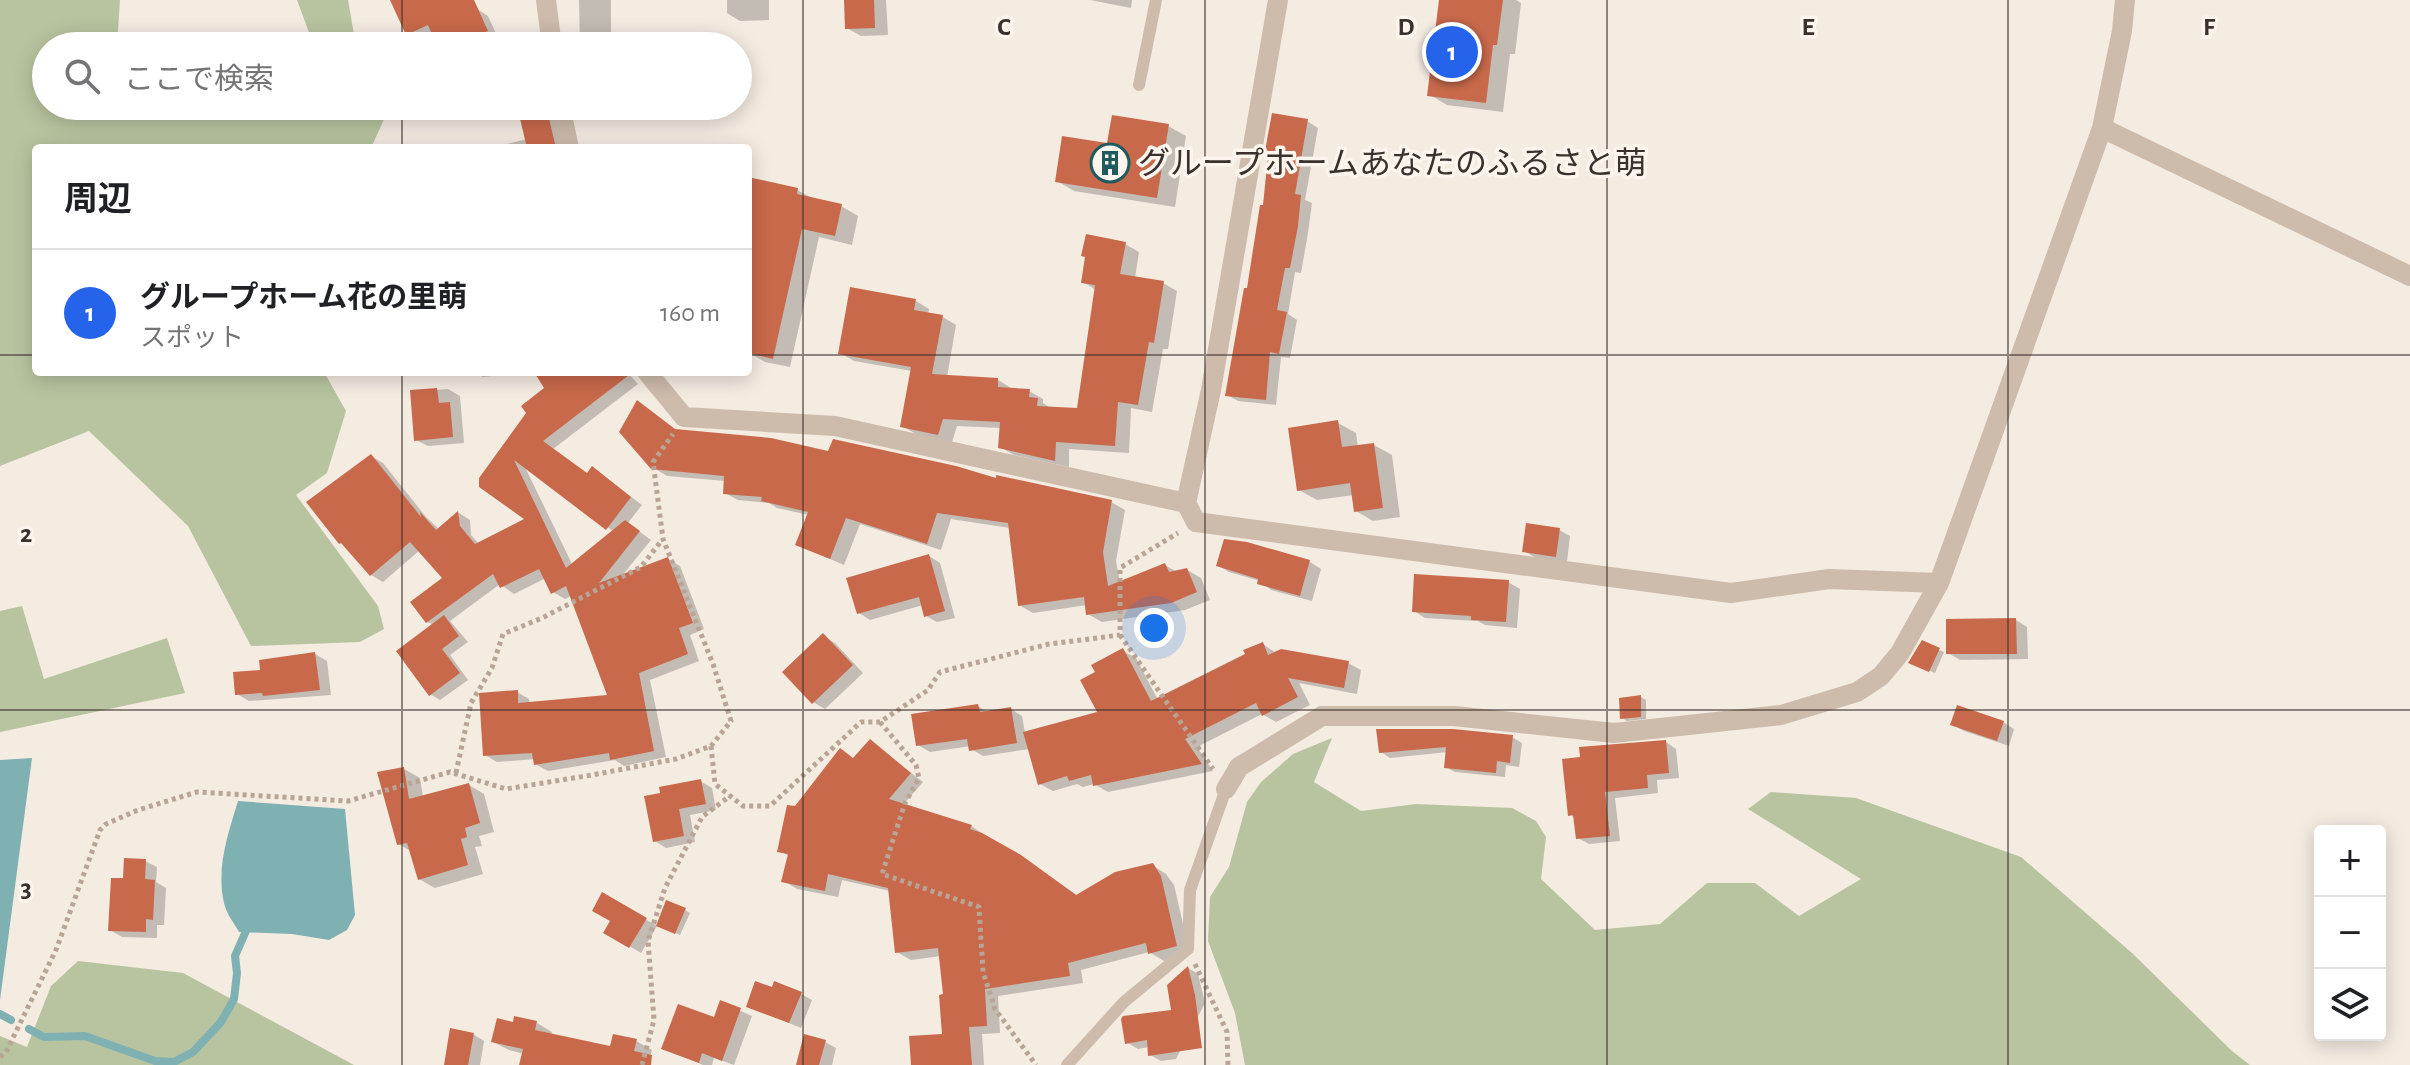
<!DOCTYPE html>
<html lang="ja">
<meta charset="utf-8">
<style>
:root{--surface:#fff;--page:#f6f6f6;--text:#202124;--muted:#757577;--line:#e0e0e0;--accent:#2563eb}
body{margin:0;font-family:"Alegreya Sans","Noto Sans JP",sans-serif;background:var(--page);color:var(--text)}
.controls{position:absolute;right:24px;bottom:24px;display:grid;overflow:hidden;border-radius:8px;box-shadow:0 4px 20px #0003}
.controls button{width:72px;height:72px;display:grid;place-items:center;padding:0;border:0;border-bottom:2px solid var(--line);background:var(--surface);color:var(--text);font:40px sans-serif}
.you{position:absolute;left:1154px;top:628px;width:28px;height:28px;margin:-20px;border:6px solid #fff;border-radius:50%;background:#1a73e8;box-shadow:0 0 0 12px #1a73e833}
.badge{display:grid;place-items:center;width:52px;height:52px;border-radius:50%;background:var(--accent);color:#fff;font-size:26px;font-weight:700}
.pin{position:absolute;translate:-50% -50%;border:4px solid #fff;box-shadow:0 2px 8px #0006}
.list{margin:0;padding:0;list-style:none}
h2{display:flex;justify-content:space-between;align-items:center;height:104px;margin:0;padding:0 32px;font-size:34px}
h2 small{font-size:26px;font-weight:400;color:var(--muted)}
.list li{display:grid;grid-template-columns:52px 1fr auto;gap:24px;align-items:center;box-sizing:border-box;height:128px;padding:0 32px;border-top:2px solid var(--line)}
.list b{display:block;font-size:30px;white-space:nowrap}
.list p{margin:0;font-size:26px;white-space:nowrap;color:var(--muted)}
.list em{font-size:26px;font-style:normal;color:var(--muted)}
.icon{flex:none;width:44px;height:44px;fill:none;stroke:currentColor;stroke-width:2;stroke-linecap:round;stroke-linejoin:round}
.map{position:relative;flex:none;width:2410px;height:1065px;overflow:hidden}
.search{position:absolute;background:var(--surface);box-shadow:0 4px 20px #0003;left:32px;top:32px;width:720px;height:88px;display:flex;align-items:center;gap:20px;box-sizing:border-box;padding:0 28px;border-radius:44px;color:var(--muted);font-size:30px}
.panel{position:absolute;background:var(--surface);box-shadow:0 4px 20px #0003;left:32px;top:144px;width:720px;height:232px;border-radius:8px}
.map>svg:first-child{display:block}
.green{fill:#b8c4a0}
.water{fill:#7fb0b2}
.shadow{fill:#0003;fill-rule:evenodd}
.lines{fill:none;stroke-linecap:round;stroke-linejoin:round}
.stream{stroke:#7fb0b2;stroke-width:8}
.building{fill:#c8694b}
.path{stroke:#b9a596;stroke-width:5;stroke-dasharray:4 4;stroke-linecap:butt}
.service{stroke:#cdbbac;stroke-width:12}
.minor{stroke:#cdbbac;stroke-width:20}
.grid{fill:none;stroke:#3b302b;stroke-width:2;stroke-opacity:0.55}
.labels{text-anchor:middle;stroke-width:7;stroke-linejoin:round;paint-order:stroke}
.poi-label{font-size:32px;fill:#3b302b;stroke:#fbf5ee;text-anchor:start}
.grid-label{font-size:26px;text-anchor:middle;font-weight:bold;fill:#3b302b;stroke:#fbf5ee;stroke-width:7;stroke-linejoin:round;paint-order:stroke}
</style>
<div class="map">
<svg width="2410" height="1065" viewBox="0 0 2410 1065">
<rect width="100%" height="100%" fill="#f4ebe1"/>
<path class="green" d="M 0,0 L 120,0 L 117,46 L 46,46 L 46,106 L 390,106 L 371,148 L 36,148 L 36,372 L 324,372 L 346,411 L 327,473 L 296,495 L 378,606 L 384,629 L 360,642 L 251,646 L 188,526 L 89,431 L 0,466 Z
M 297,0 L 348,0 L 356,46 L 314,46 Z
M 22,606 L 44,679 L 167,638 L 185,693 L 0,732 L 0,611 Z
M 1332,738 L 1314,782 L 1361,811 L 1416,804 L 1512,808 L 1536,821 L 1546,837 L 1541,879 L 1595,930 L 1660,924 L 1707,883 L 1755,883 L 1799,916 L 1861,879 L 1748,809 L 1771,792 L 1856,798 L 2021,857 L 2132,953 L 2232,1051 L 2250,1065 L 1245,1065 L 1235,1013 L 1208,941 L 1210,897 L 1229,867 L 1247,802 L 1261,782 L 1293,754 Z
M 78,961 L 183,973 L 354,1065 L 0,1065 L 0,1036 L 27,1047 L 51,986 Z"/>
<path class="water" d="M 32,758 L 0,1000 L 0,760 Z
M 238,801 L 345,809 L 355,915 L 347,930 L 329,940 L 292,934 L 239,932 C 234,923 226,913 224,903 C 216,868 228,834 238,801 Z"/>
<path class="shadow" d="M 406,0 L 463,0 L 488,16 L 498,38 L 477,46 L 439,46 L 434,33 L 419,40 L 408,34 Z
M 579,0 L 611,0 L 611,46 L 580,46 Z
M 727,0 L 769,0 L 769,20 L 740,21 L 727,13 Z
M 846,0 L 886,0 L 888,35 L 861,36 L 847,28 Z
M 1090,0 L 1132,0 L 1131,8 Z
M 1441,0 L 1516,0 L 1521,3 L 1515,54 L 1510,54 L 1503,112 L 1447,105 L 1430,95 Z
M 533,106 L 549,106 L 557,111 L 566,148 L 491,148 L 527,139 Z
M 1307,121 L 1318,128 L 1305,200 L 1312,203 L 1308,233 L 1301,273 L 1295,272 L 1288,314 L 1297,320 L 1290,358 L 1281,357 L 1276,405 L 1238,401 L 1227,395 L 1249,291 Z
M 1168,126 L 1186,136 L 1175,207 L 1074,191 L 1057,181 L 1109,146 Z
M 748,179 L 797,190 L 816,200 L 841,206 L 858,216 L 852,245 L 819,237 L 790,367 L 765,362 L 748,352 Z
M 1125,244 L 1139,252 L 1135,278 L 1163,283 L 1177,291 L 1168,349 L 1163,349 L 1152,412 L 1131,408 L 1129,453 L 1069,449 L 1069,467 L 1014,455 L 1000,447 L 1001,428 L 957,426 L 952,442 L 916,434 L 902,426 L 912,371 L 854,361 L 840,353 L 916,301 L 929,309 L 928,314 L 943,317 L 956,325 L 947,377 L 998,380 L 1011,388 L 1029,391 L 1043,399 L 1043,403 L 1052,409 L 1079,410 L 1096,290 L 1083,282 Z
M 474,372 L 525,372 L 483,377 Z
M 568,372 L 627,372 L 638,384 L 553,449 L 588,475 L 604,476 L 642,505 L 628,523 L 651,540 L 621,577 L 668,559 L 680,566 L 704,629 L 690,635 L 699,661 L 650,680 L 666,757 L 624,766 L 615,760 L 548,771 L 535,764 L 535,759 L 497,762 L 485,755 L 517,692 L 529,699 L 530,704 L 610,696 L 572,596 L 565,599 L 553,592 L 546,578 L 514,594 L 500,584 L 450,621 L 468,642 L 450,655 L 468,680 L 440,700 L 430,694 L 434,625 L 427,622 L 444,578 L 420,550 L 383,582 L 371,575 L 346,546 L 340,543 L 371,456 L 383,463 L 426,517 L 440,530 L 459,513 L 470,520 L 471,535 L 479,544 L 528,519 L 481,486 ZM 524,465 L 614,532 L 573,566 Z
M 448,389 L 460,396 L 464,443 L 428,446 L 416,440 L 412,392 Z
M 1338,423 L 1356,433 L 1358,447 L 1374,445 L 1392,455 L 1400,517 L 1373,521 L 1356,511 L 1354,495 L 1317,500 L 1299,490 Z
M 678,432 L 998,480 L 1111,502 L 1125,510 L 1116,561 L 1120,583 L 1164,565 L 1178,572 L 1187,570 L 1201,578 L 1210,600 L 1185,610 L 1102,622 L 1088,614 L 1087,605 L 1033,613 L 1019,605 L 1010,528 L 951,519 L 941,550 L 860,524 L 844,565 L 798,545 L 809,515 L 777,508 L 769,503 L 738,500 L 725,493 L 726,481 L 667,476 L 652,467 Z
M 1559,530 L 1570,536 L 1567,562 L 1536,558 L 1524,551 Z
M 1246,544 L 1310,562 L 1321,569 L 1312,601 L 1271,590 L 1260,581 L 1229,572 L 1218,565 Z
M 929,556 L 940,563 L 955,618 L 937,622 L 926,616 L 923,605 L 870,620 L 859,613 Z
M 1508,582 L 1520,589 L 1517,628 L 1485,625 L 1478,621 L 1425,618 L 1414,611 Z
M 2016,620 L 2027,627 L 2028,659 L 1960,660 L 1948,653 Z
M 823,636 L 835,643 L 863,673 L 825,709 L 813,702 Z
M 1263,644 L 1276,653 L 1348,663 L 1361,670 L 1357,694 L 1299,683 L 1310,705 L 1276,722 L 1262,714 L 1197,747 L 1213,771 L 1108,792 L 1094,784 L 1083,787 L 1077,784 L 1053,791 L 1040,784 L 1030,749 L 983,756 L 971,749 L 971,746 L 930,752 L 918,745 L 978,706 L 989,713 L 1011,709 L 1022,716 L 1025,733 L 1100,713 L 1097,673 L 1123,651 L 1136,658 L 1158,700 L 1247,655 Z
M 1939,650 L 1944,652 L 1935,673 L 1916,665 Z
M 315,654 L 327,661 L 331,695 L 249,701 L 237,694 L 262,671 Z
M 1641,697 L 1646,700 L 1646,719 L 1627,721 L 1622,718 Z
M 2003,722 L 2014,729 L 2009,746 L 1964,731 L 1952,724 Z
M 1512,737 L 1522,743 L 1519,767 L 1506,765 L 1505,777 L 1455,772 L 1446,767 L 1448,752 L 1390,758 L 1381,752 Z
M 870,742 L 923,782 L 903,805 L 971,826 L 1035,866 L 1078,896 L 1152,865 L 1166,874 L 1174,885 L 1190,954 L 1164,961 L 1149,952 L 1081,970 L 1083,983 L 998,996 L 1000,1033 L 982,1034 L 984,1065 L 912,1065 L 944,1036 L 945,996 L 941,956 L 911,960 L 897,952 L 890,891 L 842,880 L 838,897 L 797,889 L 784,881 L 789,856 L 779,851 L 795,808 L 855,759 Z
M 1666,742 L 1676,749 L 1679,778 L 1657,780 L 1658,793 L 1615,798 L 1620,841 L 1589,844 L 1578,838 L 1576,818 L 1570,815 Z
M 404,769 L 420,778 L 423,797 L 469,785 L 484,794 L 494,832 L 479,836 L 482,846 L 475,847 L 483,874 L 435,888 L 419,879 L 411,851 L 398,844 Z
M 700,781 L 712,788 L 716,810 L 690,815 L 695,842 L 666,848 L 655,841 Z
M 145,861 L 157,867 L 156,882 L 166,888 L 164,925 L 157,925 L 157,938 L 122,937 L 110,930 L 124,880 Z
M 603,895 L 657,926 L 641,953 L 606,932 L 612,920 Z
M 685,910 L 690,913 L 680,935 L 663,928 Z
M 1188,968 L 1198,974 L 1205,1003 L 1176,1059 L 1161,1061 L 1150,1055 L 1149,1047 L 1138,1049 L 1126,1042 L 1173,1012 Z
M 801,994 L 812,1000 L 801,1028 L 748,1006 Z
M 722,1003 L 752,1016 L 734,1065 L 714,1058 L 712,1065 L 703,1065 L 664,1048 L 715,1020 Z
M 516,1019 L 537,1023 L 552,1032 L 551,1035 L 611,1048 L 636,1041 L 652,1050 L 648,1065 L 521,1065 L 524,1054 L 509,1050 L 493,1042 L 515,1024 Z
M 473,1034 L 484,1041 L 480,1065 L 446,1065 Z
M 825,1042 L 836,1048 L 832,1065 L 798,1065 Z"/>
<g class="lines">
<path class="stream" d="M 0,1014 L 11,1020
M 29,1029 L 44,1037 L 85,1036 L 155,1061 L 174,1062 L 193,1052 L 221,1022 L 234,999 L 237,973 L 235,956 L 249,924"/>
</g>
<path class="building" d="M 390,0 L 474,0 L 488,31 L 452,46 L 437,46 L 428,25 L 406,35 Z
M 844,0 L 874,0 L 875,28 L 845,29 Z
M 1439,0 L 1503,0 L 1497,45 L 1493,45 L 1486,103 L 1427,96 Z
M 517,106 L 546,106 L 556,148 L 527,148 Z
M 1272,113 L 1308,119 L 1295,194 L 1301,195 L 1298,226 L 1290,268 L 1285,268 L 1277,310 L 1287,312 L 1279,354 L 1270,352 L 1266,400 L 1225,396 L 1244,288 L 1247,288 L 1260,205 L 1263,205 L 1268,156 L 1264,156 Z
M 1112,115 L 1169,124 L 1157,198 L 1055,182 L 1062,136 L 1107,143 Z
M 748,177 L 798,188 L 797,194 L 842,204 L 835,236 L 802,229 L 773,359 L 748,353 Z
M 1086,234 L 1126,242 L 1120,274 L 1164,281 L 1154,343 L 1149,342 L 1138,405 L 1118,402 L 1115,446 L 1056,442 L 1055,461 L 998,448 L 1000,422 L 943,419 L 938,435 L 900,427 L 911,367 L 838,354 L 850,287 L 916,299 L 914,310 L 943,315 L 932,374 L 998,378 L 998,387 L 1030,389 L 1029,397 L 1038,398 L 1037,406 L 1077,408 L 1095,285 L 1081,283 L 1085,257 L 1081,256 Z
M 534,372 L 633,372 L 543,441 L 587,473 L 592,466 L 631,497 L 606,530 L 514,460 L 566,568 L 625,520 L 640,531 L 599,583 L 668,557 L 693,623 L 679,628 L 688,654 L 639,673 L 654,751 L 610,760 L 609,753 L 534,765 L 532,753 L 483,756 L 479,693 L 518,690 L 518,703 L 607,695 L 566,586 L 551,594 L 539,569 L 500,588 L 493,574 L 426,623 L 410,602 L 442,578 L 410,542 L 370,576 L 341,543 L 339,544 L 306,502 L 371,454 L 421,517 L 420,512 L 436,530 L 458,511 L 460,526 L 475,544 L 524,519 L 479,487 L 479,478 L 526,413 L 521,406 L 544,388 Z
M 437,388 L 439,403 L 450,402 L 453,437 L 414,441 L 410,390 Z
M 637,400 L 675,429 L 771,438 L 828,451 L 833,439 L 956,466 L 996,478 L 996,475 L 1112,500 L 1103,552 L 1108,586 L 1165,563 L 1169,572 L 1187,568 L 1197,592 L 1171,603 L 1086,615 L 1084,597 L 1018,606 L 1008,523 L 937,513 L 927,544 L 846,518 L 830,559 L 795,545 L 808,512 L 761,501 L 762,497 L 723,494 L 724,476 L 651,469 L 619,432 Z
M 1338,420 L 1342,447 L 1374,443 L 1383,508 L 1354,512 L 1350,483 L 1297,491 L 1288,428 Z
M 1526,523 L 1560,528 L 1556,557 L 1522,552 Z
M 1224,539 L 1247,542 L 1310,560 L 1300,596 L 1257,584 L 1258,579 L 1216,566 Z
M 929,554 L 945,611 L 924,617 L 919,597 L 857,614 L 846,578 Z
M 1414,574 L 1509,580 L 1506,622 L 1471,620 L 1471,616 L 1412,612 Z
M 444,615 L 459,636 L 442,649 L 460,673 L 429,696 L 396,651 Z
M 2016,618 L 2017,654 L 1946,654 L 1946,619 Z
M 823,633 L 853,665 L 812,704 L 782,672 Z
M 1922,640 L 1940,648 L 1929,672 L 1908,663 Z
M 1263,642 L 1268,655 L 1281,649 L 1349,661 L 1344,688 L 1288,678 L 1298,697 L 1262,716 L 1256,703 L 1185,739 L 1202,764 L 1093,786 L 1091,775 L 1069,781 L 1067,776 L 1038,785 L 1023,732 L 1097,712 L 1080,680 L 1095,672 L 1091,665 L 1123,648 L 1151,701 L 1245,654 L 1243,650 Z
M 315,652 L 320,690 L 263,696 L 262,693 L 235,695 L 233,672 L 260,670 L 259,660 Z
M 1641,695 L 1641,717 L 1620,719 L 1619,698 Z
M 978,704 L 980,712 L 1011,707 L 1017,743 L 969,751 L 967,739 L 916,746 L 911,714 Z
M 1957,705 L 2004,721 L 1997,741 L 1950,725 Z
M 1376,729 L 1453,729 L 1513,735 L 1510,763 L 1497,761 L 1496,773 L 1444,768 L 1446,747 L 1379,753 Z
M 870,739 L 911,773 L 889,799 L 972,825 L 970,829 L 982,833 L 1021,855 L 1076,895 L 1115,872 L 1153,863 L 1161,876 L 1177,946 L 1148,954 L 1146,943 L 1068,963 L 1070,976 L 985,989 L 987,1026 L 969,1027 L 972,1065 L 911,1065 L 909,1036 L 942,1034 L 939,995 L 943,994 L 938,948 L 895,953 L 888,888 L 828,874 L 825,891 L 781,882 L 788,854 L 777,852 L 787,805 L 795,806 L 840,748 L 853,758 Z
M 1666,740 L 1669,773 L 1647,775 L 1648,788 L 1605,792 L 1610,836 L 1576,839 L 1573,815 L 1568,816 L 1562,759 L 1580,757 L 1579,747 Z
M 404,767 L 409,799 L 469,783 L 480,823 L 465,828 L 467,837 L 461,839 L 468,865 L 418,880 L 407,843 L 397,845 L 377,772 Z
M 701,779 L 706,804 L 679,809 L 684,836 L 653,842 L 644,796 L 660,793 L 659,787 Z
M 124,858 L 146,859 L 145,879 L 155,880 L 153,920 L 146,919 L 146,932 L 108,931 L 111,878 L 123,878 Z
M 602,892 L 647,918 L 629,948 L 603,933 L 610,921 L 592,911 Z
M 666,900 L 686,908 L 675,934 L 656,926 Z
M 1188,966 L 1195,995 L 1202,1048 L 1148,1056 L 1147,1040 L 1125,1044 L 1121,1019 L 1123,1016 L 1171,1010 L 1167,985 Z
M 755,981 L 772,987 L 774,981 L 802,992 L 789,1023 L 746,1007 Z
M 720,1000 L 741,1008 L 722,1061 L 702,1053 L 699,1063 L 661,1049 L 678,1004 L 714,1017 Z
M 514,1016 L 537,1021 L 535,1030 L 610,1046 L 613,1034 L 637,1039 L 634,1051 L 652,1055 L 651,1065 L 519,1065 L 523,1049 L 491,1042 L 497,1018 L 513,1022 Z
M 450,1028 L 474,1033 L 468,1065 L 444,1065 Z
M 804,1034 L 826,1040 L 819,1065 L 796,1065 Z"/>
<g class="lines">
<path class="path" d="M 1120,635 L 1213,769
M 880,722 L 916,765 L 919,778 L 905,803 L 882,874 L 979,907 L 983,972 L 995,1009 L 1036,1065
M 711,746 L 715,784 L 743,806 L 770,806 L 861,722 L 880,722 L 928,690 L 940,672 L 1049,644 L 1120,635 L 1120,568 L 1178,533
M 456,773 L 471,703 L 492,668 L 503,634 L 542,618 L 641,567 L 662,540
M 1195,964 L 1227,1032 L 1228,1065
M 0,1057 L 6,1052 L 56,950 L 100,830 L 106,824 L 138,810 L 197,792 L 348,801 L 450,772 L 506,789 L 592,775 L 676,759 L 711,746 L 731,721 L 713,664 L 663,539 L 653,462 L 673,434
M 642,1065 L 654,1020 L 648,941 L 665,888 L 702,817 L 730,796"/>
<path class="service" d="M 1139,85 L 1156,0
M 1067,1065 L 1124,1002 L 1188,949 L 1190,890 L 1226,789"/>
<path class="minor" d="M 546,0 L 552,46
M 1278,0 L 1211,390 L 1186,503 L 1196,522 L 1731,593 L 1829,579 L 1939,583
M 560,106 L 569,148
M 2102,128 L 2410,276
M 647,372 L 684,417 L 835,426 L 1186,503
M 1226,789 L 1239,767 L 1322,716 L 1454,716 L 1614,733 L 1781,715 L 1857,692 L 1881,676 L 1900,653 L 1939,583 L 1975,483 L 2102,128 L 2122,31 L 2125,0"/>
</g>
<path class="grid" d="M 402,0 L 402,46M 803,0 L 803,1065M 1205,0 L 1205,1065M 1607,0 L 1607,1065M 2008,0 L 2008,1065M 402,106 L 402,148M 0,355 L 36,355M 748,355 L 2410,355M 402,372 L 402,1065M 0,710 L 2410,710"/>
<defs>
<g id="building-ring" transform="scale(2)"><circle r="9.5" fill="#fbf5ee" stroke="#1f5a5e" stroke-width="1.5"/><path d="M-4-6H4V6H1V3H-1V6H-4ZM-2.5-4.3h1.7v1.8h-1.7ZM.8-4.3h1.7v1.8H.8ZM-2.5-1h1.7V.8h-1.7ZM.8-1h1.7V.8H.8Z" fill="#1f5a5e"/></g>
</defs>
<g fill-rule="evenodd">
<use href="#building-ring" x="1110" y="163"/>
</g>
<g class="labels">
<g class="poi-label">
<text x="1138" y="174">グループホームあなたのふるさと萌</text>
</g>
</g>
<g class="grid-label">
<text x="1004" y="35">C</text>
<text x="1406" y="35">D</text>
<text x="1808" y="35">E</text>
<text x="2209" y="35">F</text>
<text x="26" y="542">2</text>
<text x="26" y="897">3</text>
</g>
</svg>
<div class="controls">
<button>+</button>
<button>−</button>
<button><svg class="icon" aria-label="layers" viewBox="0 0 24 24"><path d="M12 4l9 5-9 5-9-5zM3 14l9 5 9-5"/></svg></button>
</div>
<div class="you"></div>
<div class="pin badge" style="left:1452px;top:52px">1</div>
<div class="search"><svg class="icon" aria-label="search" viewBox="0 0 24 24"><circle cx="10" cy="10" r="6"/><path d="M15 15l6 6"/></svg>ここで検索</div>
<section class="panel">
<h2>周辺<small></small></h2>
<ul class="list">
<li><span class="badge">1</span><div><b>グループホーム花の里萌</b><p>スポット</p></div><em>160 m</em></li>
</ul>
</section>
</div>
